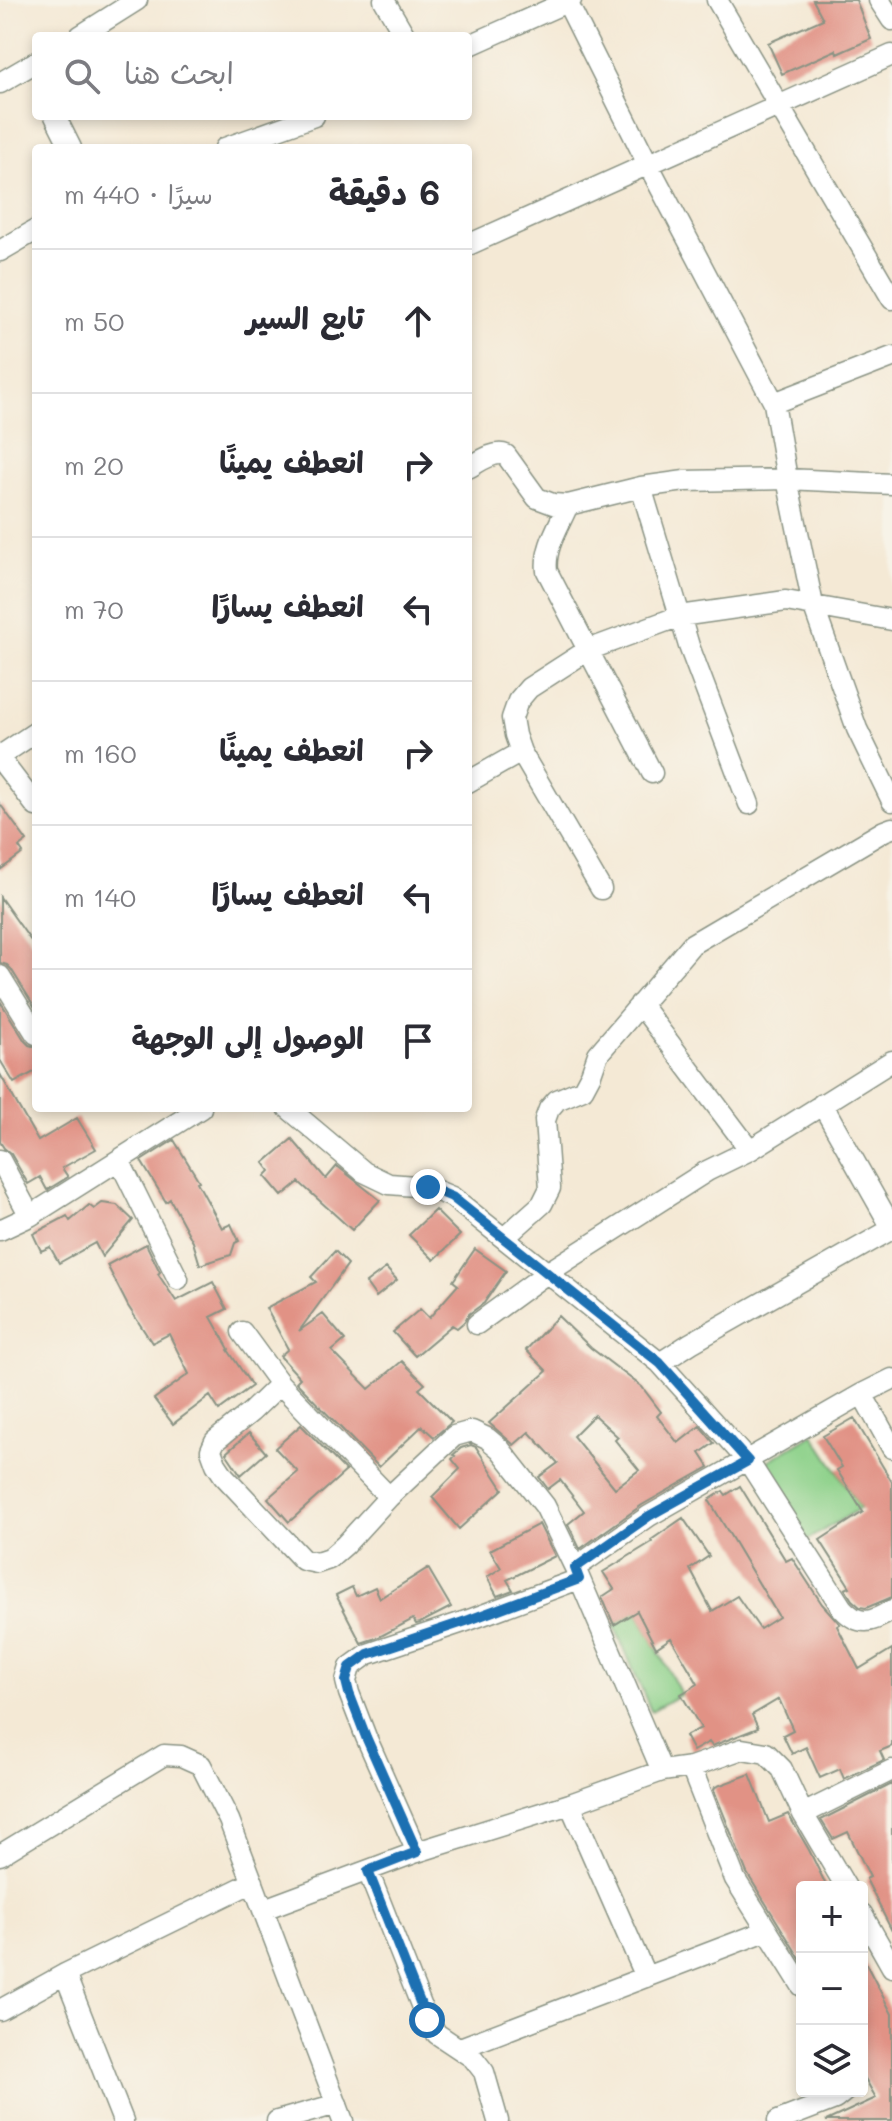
<!DOCTYPE html>
<html lang="ar">
<meta charset="utf-8">
<style>
:root{--surface:#fff;--page:#f7f7f7;--text:#2b2b33;--muted:#7c7c81;--line:#e1e1e2}
body{margin:0;font-family:Mali,"Playpen Sans Arabic",sans-serif;background:var(--page);color:var(--text);direction:rtl}
.controls{position:absolute;right:24px;bottom:24px;display:grid;overflow:hidden;border-radius:8px;box-shadow:0 4px 12px #0003}
.controls button{width:72px;height:72px;display:grid;place-items:center;padding:0;border:0;border-bottom:2px solid var(--line);background:var(--surface);color:var(--text);font:40px sans-serif}
.stop{position:absolute;width:24px;height:24px;margin:-18px;border:6px solid #1f6fb2;border-radius:50%;background:#fff}
.stop.end{background:#1f6fb2;border-color:#fff;box-shadow:0 2px 8px #0008}
.list{margin:0;padding:0;list-style:none}
h2{display:flex;justify-content:space-between;align-items:center;height:104px;margin:0;padding:0 32px;font-size:34px}
h2 small{font-size:26px;font-weight:400;color:var(--muted)}
.list li{display:grid;grid-template-columns:52px 1fr auto;gap:24px;align-items:center;box-sizing:border-box;height:144px;padding:0 32px;border-top:2px solid var(--line)}
.list b{display:block;font-size:30px;white-space:nowrap}
.list em{font-size:26px;font-style:normal;color:var(--muted)}
.icon{flex:none;width:44px;height:44px;fill:none;stroke:currentColor;stroke-width:2;stroke-linecap:round;stroke-linejoin:round}
.map{position:relative;flex:none;width:892px;height:2121px;overflow:hidden;direction:ltr}
.search{position:absolute;background:var(--surface);box-shadow:0 4px 12px #0003;left:32px;top:32px;width:440px;height:88px;display:flex;align-items:center;gap:20px;box-sizing:border-box;padding:0 28px;border-radius:8px;color:var(--muted);font-size:30px}
.panel{position:absolute;background:var(--surface);box-shadow:0 4px 12px #0003;left:32px;top:144px;width:440px;height:968px;border-radius:8px;direction:rtl}
.map>svg:first-child{display:block}
.green{fill:#8dd18a;stroke:#56875f;stroke-width:2}
.building{fill:#e19285;fill-rule:evenodd}
.lines{fill:none;stroke-linecap:round;stroke-linejoin:round}
.minor-casing{stroke:#8a9384;stroke-width:23}
.minor{stroke:#fff;stroke-width:20}
.route{stroke:#1f6fb2;stroke-width:10}
</style>
<div class="map">
<svg width="892" height="2121" viewBox="0 0 892 2121">
<rect width="100%" height="100%" fill="#f7f3e8"/>
<filter id="ink" filterUnits="userSpaceOnUse"><feTurbulence type="fractalNoise" baseFrequency=".0125" numOctaves="2"/><feDisplacementMap in="SourceGraphic" scale="16" xChannelSelector="R" yChannelSelector="G"/><feConvolveMatrix kernelMatrix="1 2 1 2 8 2 1 2 1" color-interpolation-filters="sRGB"/></filter>
<filter id="wash" filterUnits="userSpaceOnUse"><feTurbulence type="fractalNoise" baseFrequency=".006" numOctaves="4" result="noise"/><feDisplacementMap in="SourceGraphic" scale="32" xChannelSelector="R" yChannelSelector="G"/><feGaussianBlur stdDeviation="1.8" result="paint"/><feColorMatrix in="noise" values="0 0 0 0 0 0 0 0 0 0 0 0 0 0 0 0 0 1.4 0 .05"/><feComposite in="paint" operator="in"/></filter>
<g filter="url(#wash)">
<rect width="100%" height="100%" fill="#f4e9d5"/>
<path class="green" d="M 813,1434 L 861,1508 L 807,1540 L 764,1472 L 768,1461 Z
M 637,1611 L 681,1694 L 651,1711 L 614,1625 Z"/>
<g id="blocks">
<path class="building" d="M 813,0 L 856,0 L 871,39 L 837,54 L 836,50 L 782,74 L 768,43 L 823,19 Z
M 0,804 L 27,841 L 19,847 L 23,853 L 0,870 Z
M 0,897 L 36,948 L 36,1009 L 11,969 L 7,965 L 0,963 Z
M 0,1001 L 25,1041 L 29,1045 L 36,1047 L 36,1071 L 14,1083 L 0,1060 Z
M 0,1074 L 38,1141 L 77,1118 L 96,1149 L 62,1168 L 68,1177 L 47,1190 L 40,1177 L 28,1184 L 11,1154 L 4,1148 L 0,1142 Z
M 292,1139 L 326,1179 L 337,1166 L 380,1200 L 352,1230 L 299,1182 L 282,1196 L 265,1176 L 270,1171 L 264,1163 Z
M 174,1140 L 199,1181 L 197,1182 L 222,1228 L 231,1224 L 239,1241 L 235,1243 L 231,1255 L 200,1265 L 193,1242 L 170,1199 L 166,1202 L 141,1161 Z
M 102,1203 L 117,1205 L 133,1220 L 102,1257 L 95,1243 L 59,1263 L 50,1247 L 41,1251 L 33,1234 L 67,1216 L 70,1221 L 89,1205 L 94,1209 Z
M 435,1210 L 460,1235 L 434,1260 L 409,1235 Z
M 146,1244 L 160,1272 L 158,1274 L 176,1301 L 213,1282 L 227,1309 L 211,1317 L 229,1349 L 228,1350 L 252,1386 L 219,1410 L 210,1396 L 173,1424 L 154,1399 L 189,1374 L 169,1334 L 152,1343 L 128,1306 L 107,1265 Z
M 475,1249 L 506,1271 L 484,1303 L 469,1314 L 464,1322 L 457,1328 L 452,1325 L 415,1356 L 393,1332 L 420,1309 L 429,1318 L 458,1285 L 453,1281 Z
M 335,1251 L 348,1264 L 299,1331 L 323,1314 L 345,1340 L 332,1351 L 369,1389 L 402,1361 L 425,1384 L 419,1389 L 452,1422 L 434,1437 L 422,1426 L 379,1467 L 296,1382 L 300,1378 L 280,1356 L 288,1349 L 266,1308 L 316,1282 L 311,1277 Z
M 386,1268 L 397,1280 L 376,1297 L 366,1283 Z
M 558,1316 L 591,1348 L 642,1387 L 661,1412 L 657,1416 L 678,1443 L 700,1426 L 714,1443 L 700,1453 L 709,1467 L 642,1505 L 580,1549 L 568,1524 L 584,1511 L 560,1480 L 548,1489 L 539,1477 L 558,1463 L 529,1432 L 514,1445 L 489,1423 L 547,1371 L 526,1350 ZM 594,1415 L 618,1437 L 615,1440 L 639,1470 L 615,1488 L 573,1436 Z
M 854,1418 L 892,1482 L 892,1597 L 866,1608 L 860,1607 L 852,1600 L 845,1589 L 850,1587 L 820,1540 L 863,1512 L 837,1470 L 842,1467 L 823,1436 Z
M 301,1425 L 346,1471 L 289,1522 L 268,1498 L 298,1472 L 275,1448 Z
M 249,1433 L 266,1453 L 241,1475 L 226,1453 Z
M 471,1445 L 476,1447 L 503,1489 L 459,1529 L 432,1497 L 460,1469 L 452,1459 L 455,1456 L 453,1455 L 461,1448 Z
M 740,1486 L 786,1561 L 792,1558 L 822,1604 L 840,1624 L 837,1626 L 859,1669 L 892,1649 L 892,1746 L 880,1751 L 884,1760 L 844,1779 L 840,1769 L 820,1778 L 806,1747 L 792,1754 L 783,1735 L 793,1730 L 779,1699 L 752,1715 L 758,1728 L 712,1746 L 709,1742 L 693,1751 L 685,1736 L 701,1728 L 681,1694 L 698,1684 L 671,1638 L 656,1648 L 637,1611 L 614,1625 L 602,1597 L 614,1589 L 603,1572 L 652,1542 L 651,1540 L 683,1518 L 709,1556 L 690,1569 L 712,1611 L 737,1596 L 760,1629 L 779,1617 L 709,1500 L 723,1491 L 726,1495 Z
M 539,1524 L 555,1556 L 507,1580 L 513,1590 L 497,1596 L 487,1577 L 501,1568 L 490,1550 Z
M 428,1568 L 451,1607 L 420,1623 L 416,1624 L 413,1619 L 379,1637 L 361,1643 L 336,1595 L 352,1587 L 356,1596 L 375,1587 L 380,1598 Z
M 750,1774 L 769,1822 L 788,1814 L 809,1850 L 827,1887 L 802,1887 L 802,1962 L 747,1873 L 714,1790 L 715,1787 Z
M 892,1784 L 892,1931 L 866,1879 L 870,1877 L 848,1832 L 833,1839 L 821,1820 Z
M 862,1956 L 892,2014 L 892,2121 L 826,2121 L 876,2098 L 862,2073 Z"/>
</g>
</g>
<g filter="url(#ink)">
<use href="#blocks" fill-opacity="0" stroke="#8a9384" stroke-width="2"/>
<g class="lines">
<g class="minor-casing">
<path id="minor" d="M 384,0 L 405,36
M 566,0 L 648,164 L 774,403 L 787,479 L 813,605 L 857,729 L 892,801
M 717,0 L 892,299
M 879,0 L 892,20
M 80,36 L 137,0
M 468,46 L 571,0
M 0,83 L 36,62
M 55,116 L 71,148
M 225,148 L 314,116
M 468,245 L 892,55
M 0,251 L 36,230
M 774,403 L 892,357
M 468,468 C 479,462 494,450 506,455 L 537,498 L 553,504 L 568,505 L 641,487 L 685,481 L 787,479 L 892,484
M 641,487 L 689,646 L 749,804
M 568,505 C 559,526 544,548 547,571 L 652,773
M 0,756 L 36,732
M 0,759 L 36,806
M 468,782 L 521,752
M 601,889 L 521,752 L 515,735 L 512,718 L 518,701 L 529,688 L 588,650 L 680,616 L 786,601 L 892,620
M 0,976 L 36,1034
M 640,1004 L 750,1150
M 822,1104 L 892,1228
M 288,1108 L 364,1172 L 389,1184 L 428,1187 L 452,1197 L 660,1363 L 748,1461 L 842,1608 C 859,1627 872,1623 892,1610
M 0,1160 L 30,1216
M 119,1160 L 178,1279
M 0,1230 L 30,1216 L 201,1108
M 504,1238 L 542,1204 L 550,1188 L 545,1120 L 549,1109 L 557,1100 L 583,1089 L 591,1074 L 598,1054 L 692,944 L 884,831 L 892,828
M 477,1324 L 547,1273 L 707,1171 L 750,1150 L 892,1061
M 242,1332 L 280,1384 L 251,1412 L 215,1441 L 211,1450 L 216,1464 L 224,1476 L 303,1560 L 317,1563 L 329,1559 L 345,1545 L 389,1497 L 454,1436 L 472,1431 L 487,1438 L 500,1449 L 545,1506 L 575,1568 L 662,1771
M 660,1363 L 691,1343 L 892,1229
M 280,1384 L 389,1497
M 862,1394 L 892,1448
M 575,1568 L 649,1516 L 862,1394 L 892,1379
M 691,1767 L 735,1879 L 802,1986
M 570,1804 L 646,1977
M 803,1814 L 892,1770
M 417,1852 L 366,1737 L 349,1693 L 346,1681 L 350,1667 L 368,1654 L 469,1620 L 579,1579
M 0,1855 L 164,1755 L 181,1756 L 201,1765 L 229,1820 L 343,2121
M 368,1871 L 427,2020 L 437,2034 L 473,2058 L 484,2072 L 498,2121
M 264,1909 L 417,1852 L 570,1804 L 662,1771 L 691,1767 L 742,1749 L 766,1753 L 782,1769 L 803,1814 L 846,1887
M 862,1914 L 892,1967
M 65,1974 L 123,2121
M 0,2010 L 65,1974 L 253,1882
M 460,2048 L 766,1931
M 277,2121 L 337,2104
M 778,2121 L 835,2099 L 845,2091"/>
</g>
<use href="#minor" class="minor"/>
</g>
</g>
<g class="lines" filter="url(#ink)">
<path class="route" d="M 427,2020 L 368,1871 L 417,1852 L 366,1737 L 349,1693 L 346,1681 L 350,1667 L 368,1654 L 469,1620 L 579,1579 L 575,1568 L 649,1516 L 748,1461 L 660,1363 L 452,1197 L 428,1187"/>
</g>
</svg>
<div class="controls">
<button>+</button>
<button>−</button>
<button><svg class="icon" aria-label="layers" viewBox="0 0 24 24"><path d="M12 4l9 5-9 5-9-5zM3 14l9 5 9-5"/></svg></button>
</div>
<div class="stop" style="left:427px;top:2020px"></div>
<div class="stop end" style="left:428px;top:1187px"></div>
<div class="search"><svg class="icon" aria-label="search" viewBox="0 0 24 24"><circle cx="10" cy="10" r="6"/><path d="M15 15l6 6"/></svg>ابحث هنا</div>
<section class="panel">
<h2>6 دقيقة<small>سيرًا · 440 m</small></h2>
<ul class="list">
<li><svg class="icon" aria-label="ahead" viewBox="0 0 24 24"><path d="M12 20V5M6 11l6-6 6 6"/></svg><div><b>تابع السير</b></div><em>50 m</em></li>
<li><svg class="icon" aria-label="right" viewBox="0 0 24 24"><path d="M7 20v-9h11M14 6l5 5-5 5"/></svg><div><b>انعطف يمينًا</b></div><em>20 m</em></li>
<li><svg class="icon" aria-label="left" viewBox="0 0 24 24"><path d="M17 20v-9H6M10 6l-5 5 5 5"/></svg><div><b>انعطف يسارًا</b></div><em>70 m</em></li>
<li><svg class="icon" aria-label="right" viewBox="0 0 24 24"><path d="M7 20v-9h11M14 6l5 5-5 5"/></svg><div><b>انعطف يمينًا</b></div><em>160 m</em></li>
<li><svg class="icon" aria-label="left" viewBox="0 0 24 24"><path d="M17 20v-9H6M10 6l-5 5 5 5"/></svg><div><b>انعطف يسارًا</b></div><em>140 m</em></li>
<li><svg class="icon" aria-label="arrive" viewBox="0 0 24 24"><path d="M6 21V4h12l-3 4 3 4H6"/></svg><div><b>الوصول إلى الوجهة</b></div></li>
</ul>
</section>
</div>
